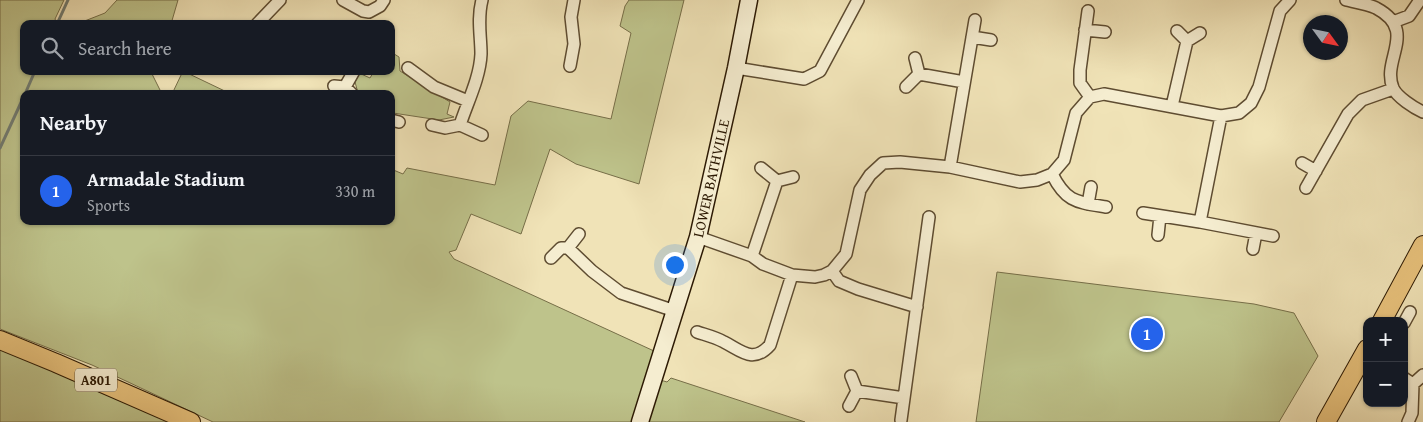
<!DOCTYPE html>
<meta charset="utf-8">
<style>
:root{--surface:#171b24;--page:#20242c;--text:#f1f3f6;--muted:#9ea1a6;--line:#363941;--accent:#2563eb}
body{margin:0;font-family:"Gentium Book Plus",serif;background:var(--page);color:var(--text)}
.controls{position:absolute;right:15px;bottom:15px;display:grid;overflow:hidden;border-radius:10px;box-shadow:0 1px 4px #0004}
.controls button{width:45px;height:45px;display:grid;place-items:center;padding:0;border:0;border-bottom:1px solid var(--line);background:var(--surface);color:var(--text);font:25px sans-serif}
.compass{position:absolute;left:1303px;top:15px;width:45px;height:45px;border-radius:50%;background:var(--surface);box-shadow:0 1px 4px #0004;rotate:123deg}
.you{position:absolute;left:674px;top:264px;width:18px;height:18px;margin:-12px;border:4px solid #fff;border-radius:50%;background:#1a73e8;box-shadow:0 0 0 8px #1a73e833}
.badge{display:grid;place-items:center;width:32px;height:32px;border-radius:50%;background:var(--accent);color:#fff;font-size:16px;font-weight:700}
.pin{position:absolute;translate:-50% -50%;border:2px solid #fff;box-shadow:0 1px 5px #0006}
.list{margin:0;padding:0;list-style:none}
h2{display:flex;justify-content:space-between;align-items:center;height:65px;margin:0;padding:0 20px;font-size:21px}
h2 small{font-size:16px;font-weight:400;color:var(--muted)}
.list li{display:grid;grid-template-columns:32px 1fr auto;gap:15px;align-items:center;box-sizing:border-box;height:70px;padding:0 20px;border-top:1px solid var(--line)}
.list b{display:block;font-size:19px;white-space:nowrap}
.list p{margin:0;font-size:16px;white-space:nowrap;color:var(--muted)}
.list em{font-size:16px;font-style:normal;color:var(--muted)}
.icon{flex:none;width:28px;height:28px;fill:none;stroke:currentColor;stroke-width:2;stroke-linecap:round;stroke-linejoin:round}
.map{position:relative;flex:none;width:1423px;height:422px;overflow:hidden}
.search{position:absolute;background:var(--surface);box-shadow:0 1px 4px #0004;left:20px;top:20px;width:375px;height:55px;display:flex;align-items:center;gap:12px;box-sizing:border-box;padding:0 18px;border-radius:10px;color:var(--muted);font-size:19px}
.panel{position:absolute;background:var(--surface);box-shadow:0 1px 4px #0004;left:20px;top:90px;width:375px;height:135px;border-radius:10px}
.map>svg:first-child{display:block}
.green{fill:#bec38b;stroke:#766e48}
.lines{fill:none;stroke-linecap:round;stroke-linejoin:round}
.stream{stroke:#717b71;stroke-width:3}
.street-casing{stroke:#5e4c31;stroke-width:14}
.secondary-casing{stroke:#2d1a04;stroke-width:19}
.primary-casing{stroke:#2d1a04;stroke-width:20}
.street{stroke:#f5edd0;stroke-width:11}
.secondary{stroke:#f5edd0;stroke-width:16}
.primary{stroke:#e8c27c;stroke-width:18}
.labels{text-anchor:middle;stroke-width:5;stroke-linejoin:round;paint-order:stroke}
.shield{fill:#f5edd0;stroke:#695941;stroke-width:1}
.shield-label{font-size:14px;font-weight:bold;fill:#2d1a04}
.street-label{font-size:15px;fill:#2d1a04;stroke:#f5edd0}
</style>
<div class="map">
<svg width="1423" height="422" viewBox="0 0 1423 422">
<rect width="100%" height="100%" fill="#f0e3b7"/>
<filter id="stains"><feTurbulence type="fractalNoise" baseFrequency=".004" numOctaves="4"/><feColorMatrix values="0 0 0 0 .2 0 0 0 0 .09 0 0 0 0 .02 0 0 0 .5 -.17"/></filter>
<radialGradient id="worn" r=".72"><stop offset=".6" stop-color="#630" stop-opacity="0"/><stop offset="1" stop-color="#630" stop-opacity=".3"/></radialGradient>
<path class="green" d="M 0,0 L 64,0 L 55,19 L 57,24 L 24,24 L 24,71 L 153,71 L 152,74 L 162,94 L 24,94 L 24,221 L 391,221 L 391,169 L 403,174 L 407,168 L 495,185 L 511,116 L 528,101 L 611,119 L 631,33 L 620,26 L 625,6 L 629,0 L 684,0 L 639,184 L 576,164 L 550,149 L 521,234 L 471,214 L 456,250 L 449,252 L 454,259 L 654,351 L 633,422 L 213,422 L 92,365 L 0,329 Z
M 117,0 L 178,0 L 171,24 L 77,24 L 105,13 Z
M 391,52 L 399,57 L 400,71 L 450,102 L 447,114 L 454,117 L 439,120 L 393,113 L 394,109 L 391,107 L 391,94 L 358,93 L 355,82 L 359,73 L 370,78 L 374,71 L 391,71 Z
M 183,71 L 231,94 L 172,94 Z
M 997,272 L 1254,304 L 1294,313 L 1318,356 L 1279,422 L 976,422 Z
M 0,348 L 97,391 L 171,422 L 0,422 Z
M 654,378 L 667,382 L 671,378 L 805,422 L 641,422 Z"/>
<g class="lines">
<path class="stream" d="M 57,24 L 68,0
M 25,94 L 35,71
M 0,148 L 24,96"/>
<g class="street-casing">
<path id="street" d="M 343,0 L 363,11 L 369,12 L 380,6 L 384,0
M 1346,0 C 1355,2 1368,4 1376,8 C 1419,31 1381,59 1393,88 C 1397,97 1414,108 1423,112
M 1088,11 L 1080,70 L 1080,83 L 1090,97
M 1393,22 L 1409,16 L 1420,0
M 257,24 L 280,0
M 1085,30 L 1105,32
M 1177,31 L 1187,41 L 1200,33
M 972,37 L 991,40
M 915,58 L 919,74
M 570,66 L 574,44 L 571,17 L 574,0
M 408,68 L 434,87 L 468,101
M 736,68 L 804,79 L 820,71 L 858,0
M 334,86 L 345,87 L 352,94
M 345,87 L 354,71
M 906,87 L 919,74 L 964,82
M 1172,106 L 1187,41
M 391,120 L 399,122
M 432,125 L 445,128 L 460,125 L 482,135
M 460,125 C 467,103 480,78 481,54 C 481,36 477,19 482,0
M 1302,163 L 1316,171
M 950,167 L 975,20
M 1052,174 C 1066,202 1076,202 1106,207
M 777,181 L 793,177
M 1306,188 L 1348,114 L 1362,100 L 1393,89
M 1088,204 L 1091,187
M 1143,213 L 1200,222 L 1221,116
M 1200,222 L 1273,236
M 1158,235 L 1160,216
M 698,237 L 752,256 L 763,264 L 792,275 L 815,277 L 824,275 L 832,271 L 846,254 L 860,190 L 870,175 L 883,163 L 900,162 L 950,167 L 1020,182 L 1037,180 L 1052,174 L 1064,160 L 1076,113 L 1090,97 L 1104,94 L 1221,116 L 1239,113 L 1251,103 L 1259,87 L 1280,11 L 1290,0
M 568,248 L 592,271 L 621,293 L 675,311
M 1253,249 L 1256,233
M 752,256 L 777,181 L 761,168
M 551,258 L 561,248 L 568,248 L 579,234
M 832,271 L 839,281 L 858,289 L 917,307
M 1404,323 L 1410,312
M 697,332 C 706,335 715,337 724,342 C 742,351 753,364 770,345 L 792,275
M 1404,378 L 1413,384 L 1412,413 L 1408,422
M 1413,384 L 1423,375
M 857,391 L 904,398
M 849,406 L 857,391 L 851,376
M 901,420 L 929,217"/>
</g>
<g class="secondary-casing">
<g id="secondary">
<path id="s1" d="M 640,422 L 698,237 L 736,68 L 749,0"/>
</g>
</g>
<g class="primary-casing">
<path id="primary" d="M 1382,321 L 1423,245
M 0,340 L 56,363 L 191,422
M 1326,422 L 1367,349"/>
</g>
<use href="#street" class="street"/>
<use href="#secondary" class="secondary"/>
<use href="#primary" class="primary"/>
</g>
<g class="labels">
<rect class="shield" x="75" y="368.5" width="42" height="23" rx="4"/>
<g class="shield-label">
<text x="96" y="385">A801</text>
</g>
<g class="street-label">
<text dy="5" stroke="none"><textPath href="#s1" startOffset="254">LOWER BATHVILLE</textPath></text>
</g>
</g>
<rect width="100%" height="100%" filter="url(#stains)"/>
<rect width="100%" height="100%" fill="url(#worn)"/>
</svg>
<div class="controls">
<button>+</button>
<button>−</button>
</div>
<svg class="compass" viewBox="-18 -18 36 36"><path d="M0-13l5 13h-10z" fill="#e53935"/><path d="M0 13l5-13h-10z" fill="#9ea1a6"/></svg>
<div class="you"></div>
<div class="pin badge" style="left:1147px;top:334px">1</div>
<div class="search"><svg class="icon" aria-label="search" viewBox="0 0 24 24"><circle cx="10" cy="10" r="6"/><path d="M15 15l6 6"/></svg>Search here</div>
<section class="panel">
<h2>Nearby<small></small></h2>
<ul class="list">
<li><span class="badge">1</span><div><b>Armadale Stadium</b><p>Sports</p></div><em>330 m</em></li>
</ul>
</section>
</div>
